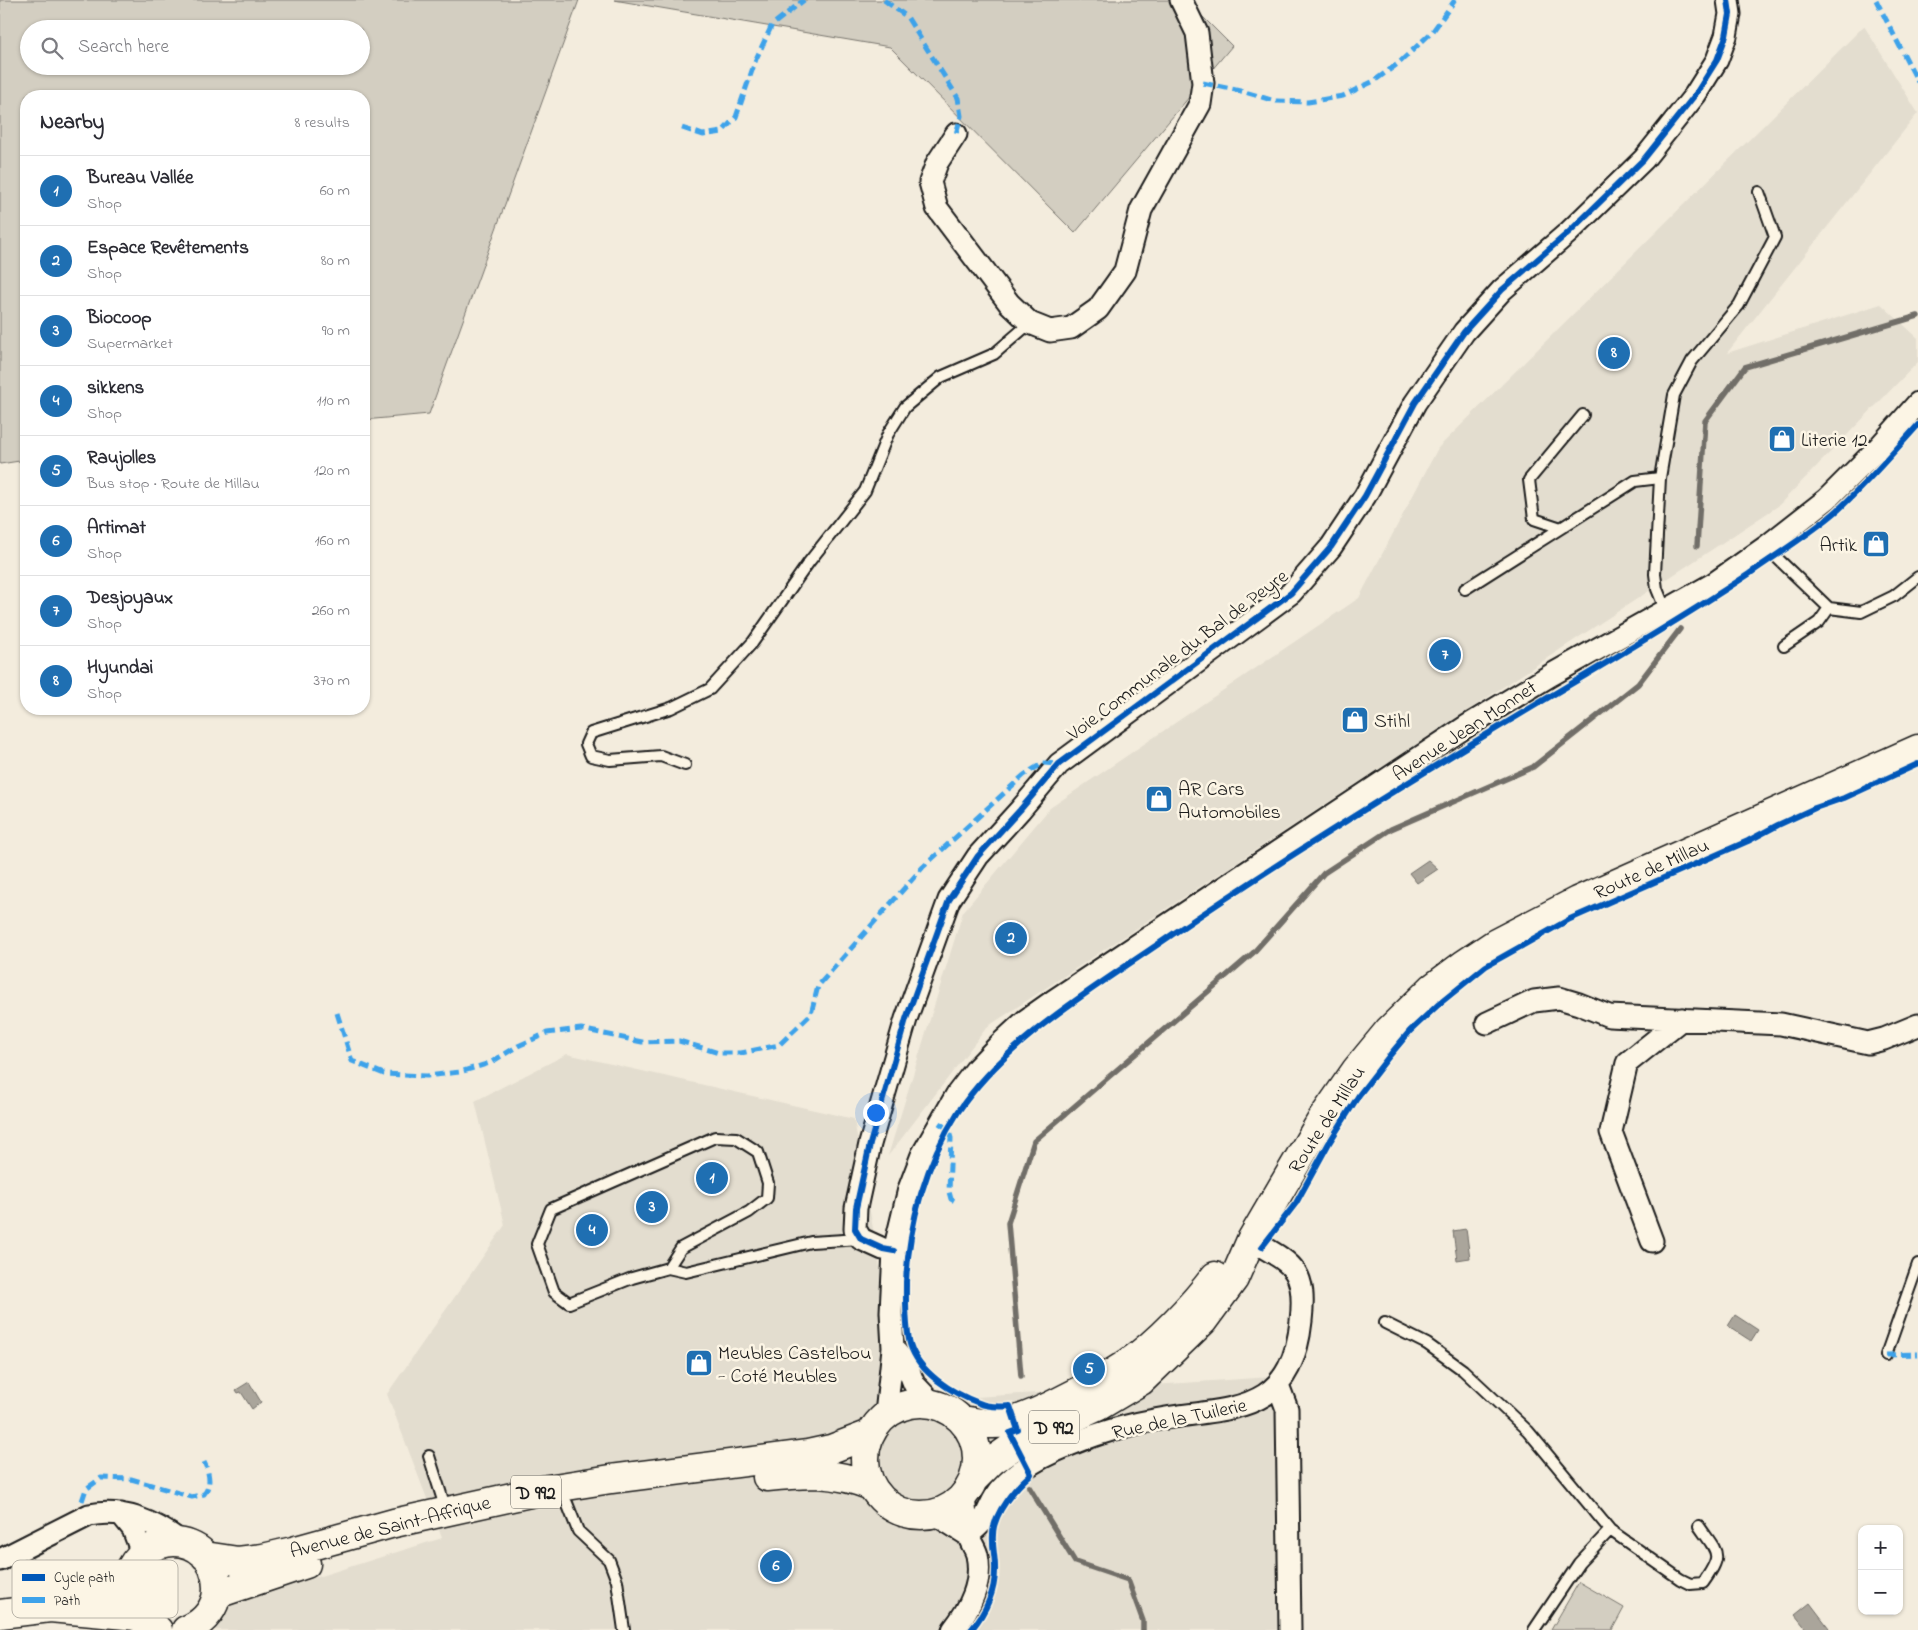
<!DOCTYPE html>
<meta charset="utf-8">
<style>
:root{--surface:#fff;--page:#f2f2f3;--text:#2b2b33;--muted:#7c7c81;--line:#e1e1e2;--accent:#1f6fb2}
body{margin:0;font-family:"Indie Flower",sans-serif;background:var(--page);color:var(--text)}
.controls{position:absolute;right:15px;bottom:15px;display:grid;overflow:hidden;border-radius:10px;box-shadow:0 1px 4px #0004}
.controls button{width:45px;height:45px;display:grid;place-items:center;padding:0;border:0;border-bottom:1px solid var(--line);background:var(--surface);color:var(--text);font:25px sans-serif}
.you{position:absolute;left:875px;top:1112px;width:18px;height:18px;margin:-12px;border:4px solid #fff;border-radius:50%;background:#1a73e8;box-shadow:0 0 0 8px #1a73e833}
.badge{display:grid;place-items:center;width:32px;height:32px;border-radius:50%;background:var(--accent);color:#fff;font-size:16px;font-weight:700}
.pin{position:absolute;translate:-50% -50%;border:2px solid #fff;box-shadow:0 1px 5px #0006}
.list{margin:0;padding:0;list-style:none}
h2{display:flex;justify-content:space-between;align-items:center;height:65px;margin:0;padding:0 20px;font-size:21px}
h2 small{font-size:16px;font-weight:400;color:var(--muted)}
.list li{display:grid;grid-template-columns:32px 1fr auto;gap:15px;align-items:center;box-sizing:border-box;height:70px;padding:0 20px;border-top:1px solid var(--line)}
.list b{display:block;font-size:19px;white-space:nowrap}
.list p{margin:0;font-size:16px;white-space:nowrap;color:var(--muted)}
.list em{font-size:16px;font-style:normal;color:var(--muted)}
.icon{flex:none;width:28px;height:28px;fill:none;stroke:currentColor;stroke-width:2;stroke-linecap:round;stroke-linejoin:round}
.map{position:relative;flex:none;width:1918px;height:1630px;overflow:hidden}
.search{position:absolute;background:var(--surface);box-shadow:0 1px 4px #0004;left:20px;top:20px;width:350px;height:55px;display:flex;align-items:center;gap:12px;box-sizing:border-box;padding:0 18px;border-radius:28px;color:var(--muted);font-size:19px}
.panel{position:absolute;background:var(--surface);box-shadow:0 1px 4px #0004;left:20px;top:90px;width:350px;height:625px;border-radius:20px}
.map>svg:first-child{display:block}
.built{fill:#e3ddcf}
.green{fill:#d3cec1;stroke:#78756e;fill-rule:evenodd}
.water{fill:#aaa59b;stroke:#716e68}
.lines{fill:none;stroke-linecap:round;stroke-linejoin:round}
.stream{stroke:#716e68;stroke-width:5.5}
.service-casing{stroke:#1c1c1c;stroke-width:14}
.minor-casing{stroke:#1c1c1c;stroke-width:25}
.primary-casing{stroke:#1c1c1c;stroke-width:31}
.service{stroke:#fcf5e5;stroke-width:10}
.minor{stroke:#fcf5e5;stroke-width:21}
.primary{stroke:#fcf5e5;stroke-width:28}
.quiet{stroke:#3da2ea;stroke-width:5;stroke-dasharray:10 5;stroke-linecap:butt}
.cycleway-casing{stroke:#fcf5e5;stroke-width:9}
.cycleway{stroke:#0057b8;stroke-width:6}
.labels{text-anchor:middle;stroke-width:5;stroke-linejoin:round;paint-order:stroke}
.shield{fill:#fcf5e5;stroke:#5f5d58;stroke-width:1}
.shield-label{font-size:19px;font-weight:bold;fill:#1c1c1c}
.poi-label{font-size:20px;fill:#1c1c1c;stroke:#fcf5e5;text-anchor:start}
.street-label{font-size:20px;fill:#1c1c1c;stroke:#fcf5e5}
.key{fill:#fcf5e5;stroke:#b9b4a9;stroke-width:1}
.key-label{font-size:14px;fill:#1c1c1c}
</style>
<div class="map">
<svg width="1918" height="1630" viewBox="0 0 1918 1630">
<rect width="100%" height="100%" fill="#f3ecdd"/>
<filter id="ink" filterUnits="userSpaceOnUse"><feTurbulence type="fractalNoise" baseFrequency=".02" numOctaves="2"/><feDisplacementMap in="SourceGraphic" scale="10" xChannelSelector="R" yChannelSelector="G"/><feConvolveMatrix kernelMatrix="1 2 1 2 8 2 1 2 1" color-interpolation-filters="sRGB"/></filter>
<g filter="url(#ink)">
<path class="built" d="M 1864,26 L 1918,113 L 1727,353 L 1881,304 L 1918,338 L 1918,362 L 1778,506 L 987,1027 L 888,1156 L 963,912 L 1050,808 L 1359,598 L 1438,448 Z
M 567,1054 L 854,1119 L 903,1402 L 1287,1376 L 1293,1630 L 90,1630 L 186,1618 L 442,1538 L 387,1394 L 505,1225 L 475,1101 Z"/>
<path class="green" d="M 0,0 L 579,0 L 429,414 L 364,420 L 364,96 L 26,96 L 26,460 L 0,464 ZM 29,29 L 361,29 L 361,66 L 29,66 Z
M 614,0 L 1186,0 L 1232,46 L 1075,233 L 890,47 Z
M 1579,1582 L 1624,1608 L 1612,1630 L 1551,1630 Z"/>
<path class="water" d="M 1428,860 L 1438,869 L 1417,883 L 1409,873 Z
M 1466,1229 L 1470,1258 L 1457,1260 L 1453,1231 Z
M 1735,1315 L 1758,1330 L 1751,1341 L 1728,1326 Z
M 249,1382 L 261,1402 L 252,1409 L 241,1392 L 238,1393 L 236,1390 Z
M 1810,1603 L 1829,1628 L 1827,1630 L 1807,1630 L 1795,1615 Z"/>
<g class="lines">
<path class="stream" d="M 1697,546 L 1705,421 L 1745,367 L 1918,316
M 1021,1376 L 1008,1223 L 1034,1141 L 1253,953 L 1324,873 L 1391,829 L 1533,767 L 1638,684 L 1680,629
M 1029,1487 L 1075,1562 L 1128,1580 L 1143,1621 L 1143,1630"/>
<g class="service-casing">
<path id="service" d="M 1561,528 L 1534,519 L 1529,480 L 1583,415
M 1767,546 L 1775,556 L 1829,608 L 1861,612 L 1894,596 L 1918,577
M 1465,589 L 1635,481 L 1660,478
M 1666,611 L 1657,589 L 1655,574 L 1660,478 L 1674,395 L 1692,361 L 1739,305 L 1775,237 L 1759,192
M 1784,646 L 1819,622 L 1829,608
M 685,765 L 661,756 L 610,760 L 591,756 L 586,744 L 591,733 L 671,708 L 710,689 L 753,642 L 809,562 L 865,491 L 888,434 L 905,407 L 941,377 L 994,354 L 1030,323
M 668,1268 L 681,1248 L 749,1212 L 767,1198 L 768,1183 L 758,1152 L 736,1138 L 715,1137 L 551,1209 L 537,1244 L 554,1292 L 569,1303 L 632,1278 L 668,1268 L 686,1272 L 811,1242 L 861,1239
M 1385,1323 L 1427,1344 L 1463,1370 L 1528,1431 L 1610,1530 L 1680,1579 L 1690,1584 L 1703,1583 C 1724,1553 1718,1554 1699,1526
M 1886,1355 L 1918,1264
M 429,1456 L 446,1510
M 567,1503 L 578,1531 L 609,1560 L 617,1581 L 624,1630
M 1534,1630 L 1579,1563 L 1610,1530"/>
</g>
<g class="minor-casing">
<path id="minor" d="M 956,134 L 937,163 L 930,182 L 937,208 L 1009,303 L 1030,323 L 1050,331 L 1071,328 L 1098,309 L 1125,271 L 1141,210 L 1200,104 L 1203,83 L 1197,33 L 1181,0
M 1487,1023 L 1534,1001 L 1559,998 L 1579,1004 L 1609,1016 L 1781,1024 L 1868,1043 L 1884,1039 L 1918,1025
M 1652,1241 L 1611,1132 L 1627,1063 L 1682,1019
M 894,1251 L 883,1249 L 861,1239 L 855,1229 L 856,1208 L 870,1144 L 906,1019 L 949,900 L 978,856 L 1020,810 L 1059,764 L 1291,593 L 1331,547 L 1365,496 L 1415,403 L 1464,332 L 1502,290 L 1569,232 L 1644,159 L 1695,95 L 1717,60 L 1726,36 L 1730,14 L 1728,0
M 893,1348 L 907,1366 L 914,1384 L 933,1404
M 1278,1385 L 1287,1409 L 1290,1630
M 886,1414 L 893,1348 L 891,1312 L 894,1251 L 909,1189 L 922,1155 L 957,1094 L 977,1068 L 1000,1044 L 1026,1020 L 1053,1001 L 1467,726 L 1551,675 L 1713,584 L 1767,546 L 1827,499 L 1879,447 L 1918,403
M 933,1513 L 968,1535
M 121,1514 L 133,1529 L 142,1553
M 968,1535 C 973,1531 978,1527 982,1522 C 989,1512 992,1498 1001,1489 C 1012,1477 1028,1465 1043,1457 C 1077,1440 1116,1427 1154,1420 C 1229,1406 1291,1418 1301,1321 C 1307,1268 1292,1264 1251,1240
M 0,1560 L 89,1515 C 125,1508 154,1522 183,1543
M 953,1630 C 970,1608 983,1583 977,1555 C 975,1547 969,1541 968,1533 C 966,1520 965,1507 964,1494"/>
</g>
<g class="primary-casing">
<path id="primary" d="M865 1459a56 56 0 1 1 112 0a56 56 0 1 1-112 0Z
M 962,1420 C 975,1422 990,1426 1004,1423 C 1025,1419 1045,1409 1064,1399 C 1086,1388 1108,1376 1128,1363 C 1157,1343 1193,1305 1215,1276
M 767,1477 C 806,1473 834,1471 871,1486
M 973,1480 L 992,1461 L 1015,1445 L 1099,1406 L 1141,1381 L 1203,1321 L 1234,1279 L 1251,1240 L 1322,1119 L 1356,1070 L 1389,1030 L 1432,988 L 1463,965 L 1496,943 L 1577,901 L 1918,749
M 205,1556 L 238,1561 L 263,1558 L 293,1551 L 394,1523 L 548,1489 L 611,1479 L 808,1454 L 831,1449 L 870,1434
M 217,1594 L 306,1564
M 56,1606 L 112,1584 L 128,1575
M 0,1614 L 50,1608 L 136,1616
M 158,1630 C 142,1624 129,1611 127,1594 C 120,1543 193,1521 213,1568 C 217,1578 218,1588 216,1598 C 212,1613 201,1624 186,1630"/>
</g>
<use href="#service" class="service"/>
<use href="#minor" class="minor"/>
<use href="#primary" class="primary"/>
<path class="quiet" d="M 884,0 L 907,17 L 958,98 L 961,116 L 956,134
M 1876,0 L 1918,82
M 1203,83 L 1245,92 L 1275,101 L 1308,102 L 1343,96 L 1374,81 L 1399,63 L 1433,31 L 1455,0
M 682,128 L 703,135 L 722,132 L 736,117 L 756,59 L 772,25 L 804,0
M 337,1013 L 352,1061 L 384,1074 L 427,1076 L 460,1072 L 490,1063 L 518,1046 L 547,1033 L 581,1029 L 642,1042 L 679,1041 L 719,1053 L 741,1053 L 779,1045 L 811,1014 L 818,986 L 923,867 L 1024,775 L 1043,763 L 1059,764
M 939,1123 L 948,1129 L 951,1138 L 949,1192 L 951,1199 L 958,1203
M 1886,1355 L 1918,1354
M 82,1501 L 86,1489 L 101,1478 L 131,1479 L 192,1497 L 204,1494 C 212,1485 209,1472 204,1462"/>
<g class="cycleway-casing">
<path id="cycleway" d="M 1262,1247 L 1296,1203 L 1329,1143 L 1359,1095 L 1390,1055 L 1410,1031 L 1439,1004 L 1486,966 L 1570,919 L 1748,841 L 1778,825 L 1815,808 L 1844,798 L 1918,764
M 894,1251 L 883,1249 L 861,1239 L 855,1229 L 856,1208 L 870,1144 L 906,1019 L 949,900 L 978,856 L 1020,810 L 1059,764 L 1291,593 L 1331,547 L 1365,496 L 1415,403 L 1464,332 L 1502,290 L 1569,232 L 1644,159 L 1695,95 L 1717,60 L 1726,36 L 1730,14 L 1728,0
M 971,1630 C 986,1612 996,1590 995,1566 C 995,1556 992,1546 993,1535 C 993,1513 1015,1488 1031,1474 L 1010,1433 L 1018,1430 L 1010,1406 C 1000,1407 988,1407 979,1403 C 952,1393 919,1373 910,1344 C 905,1325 906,1301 906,1282 C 909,1223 926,1162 958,1112 C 1008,1037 1100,985 1173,934 C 1283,859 1396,789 1509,721 C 1590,672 1671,626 1749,574 C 1777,554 1812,533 1838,510 C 1866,484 1892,454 1918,425"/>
</g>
<use href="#cycleway" class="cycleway"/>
</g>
</g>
<defs>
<g id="shop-square" transform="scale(1.4375)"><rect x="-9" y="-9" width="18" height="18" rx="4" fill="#1f6fb2" stroke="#fcf5e5"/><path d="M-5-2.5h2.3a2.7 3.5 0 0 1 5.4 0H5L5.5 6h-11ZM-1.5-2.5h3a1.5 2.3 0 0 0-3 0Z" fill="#fff"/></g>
</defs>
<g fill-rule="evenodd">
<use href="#shop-square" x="1782" y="439"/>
<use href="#shop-square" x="1876" y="544"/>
<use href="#shop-square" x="1355" y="720"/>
<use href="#shop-square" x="1159" y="799"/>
<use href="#shop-square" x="699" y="1363"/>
</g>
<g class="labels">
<g class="shield">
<rect x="1029" y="1410.5" width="50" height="33" rx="4"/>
<rect x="511" y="1475.5" width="50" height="33" rx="4"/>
</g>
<g class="shield-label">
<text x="1054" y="1434">D 992</text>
<text x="536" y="1499">D 992</text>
</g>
<g class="poi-label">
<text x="1801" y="446">Literie 12</text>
<text x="1857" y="551" text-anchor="end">Artik</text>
<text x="1374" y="727">Stihl</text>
<text x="1178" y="795">AR Cars<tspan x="1178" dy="23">Automobiles</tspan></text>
<text x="718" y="1359">Meubles Castelbou<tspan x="718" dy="23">- Coté Meubles</tspan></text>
</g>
<g class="street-label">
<text transform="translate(1177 654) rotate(-37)" y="7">Voie Communale du Bal de Peyre</text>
<text transform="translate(1464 730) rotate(-33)" y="7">Avenue Jean Monnet</text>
<text transform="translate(1651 868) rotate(-24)" y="7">Route de Millau</text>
<text transform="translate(1326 1119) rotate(-57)" y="7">Route de Millau</text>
<text transform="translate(1179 1418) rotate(-12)" y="7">Rue de la Tuilerie</text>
<text transform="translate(390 1526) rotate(-14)" y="7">Avenue de Saint-Affrique</text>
</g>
</g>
<rect x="12" y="1560" width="166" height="58" rx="8" class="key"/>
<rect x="22" y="1574" width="23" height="7" fill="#0057b8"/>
<rect x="22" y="1597" width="23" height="6" fill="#3da2ea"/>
<g class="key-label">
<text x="54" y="1582">Cycle path</text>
<text x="54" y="1605">Path</text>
</g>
</svg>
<div class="controls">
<button>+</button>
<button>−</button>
</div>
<div class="you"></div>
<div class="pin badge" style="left:712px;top:1178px">1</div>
<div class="pin badge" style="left:1011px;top:938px">2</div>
<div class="pin badge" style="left:652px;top:1207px">3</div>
<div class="pin badge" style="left:592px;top:1230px">4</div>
<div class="pin badge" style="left:1089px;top:1369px">5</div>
<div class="pin badge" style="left:776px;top:1566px">6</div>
<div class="pin badge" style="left:1445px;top:655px">7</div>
<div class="pin badge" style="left:1614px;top:353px">8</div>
<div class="search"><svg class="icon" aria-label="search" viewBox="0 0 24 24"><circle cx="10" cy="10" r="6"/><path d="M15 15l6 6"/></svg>Search here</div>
<section class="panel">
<h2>Nearby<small>8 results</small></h2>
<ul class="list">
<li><span class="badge">1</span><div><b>Bureau Vallée</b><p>Shop</p></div><em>60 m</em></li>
<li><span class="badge">2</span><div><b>Espace Revêtements</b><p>Shop</p></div><em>80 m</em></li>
<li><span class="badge">3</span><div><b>Biocoop</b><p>Supermarket</p></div><em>90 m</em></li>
<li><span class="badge">4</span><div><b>sikkens</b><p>Shop</p></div><em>110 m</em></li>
<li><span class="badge">5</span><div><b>Raujolles</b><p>Bus stop · Route de Millau</p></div><em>120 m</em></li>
<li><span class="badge">6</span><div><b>Artimat</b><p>Shop</p></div><em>160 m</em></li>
<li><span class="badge">7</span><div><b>Desjoyaux</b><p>Shop</p></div><em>260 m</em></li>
<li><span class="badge">8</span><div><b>Hyundai</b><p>Shop</p></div><em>370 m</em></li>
</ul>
</section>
</div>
